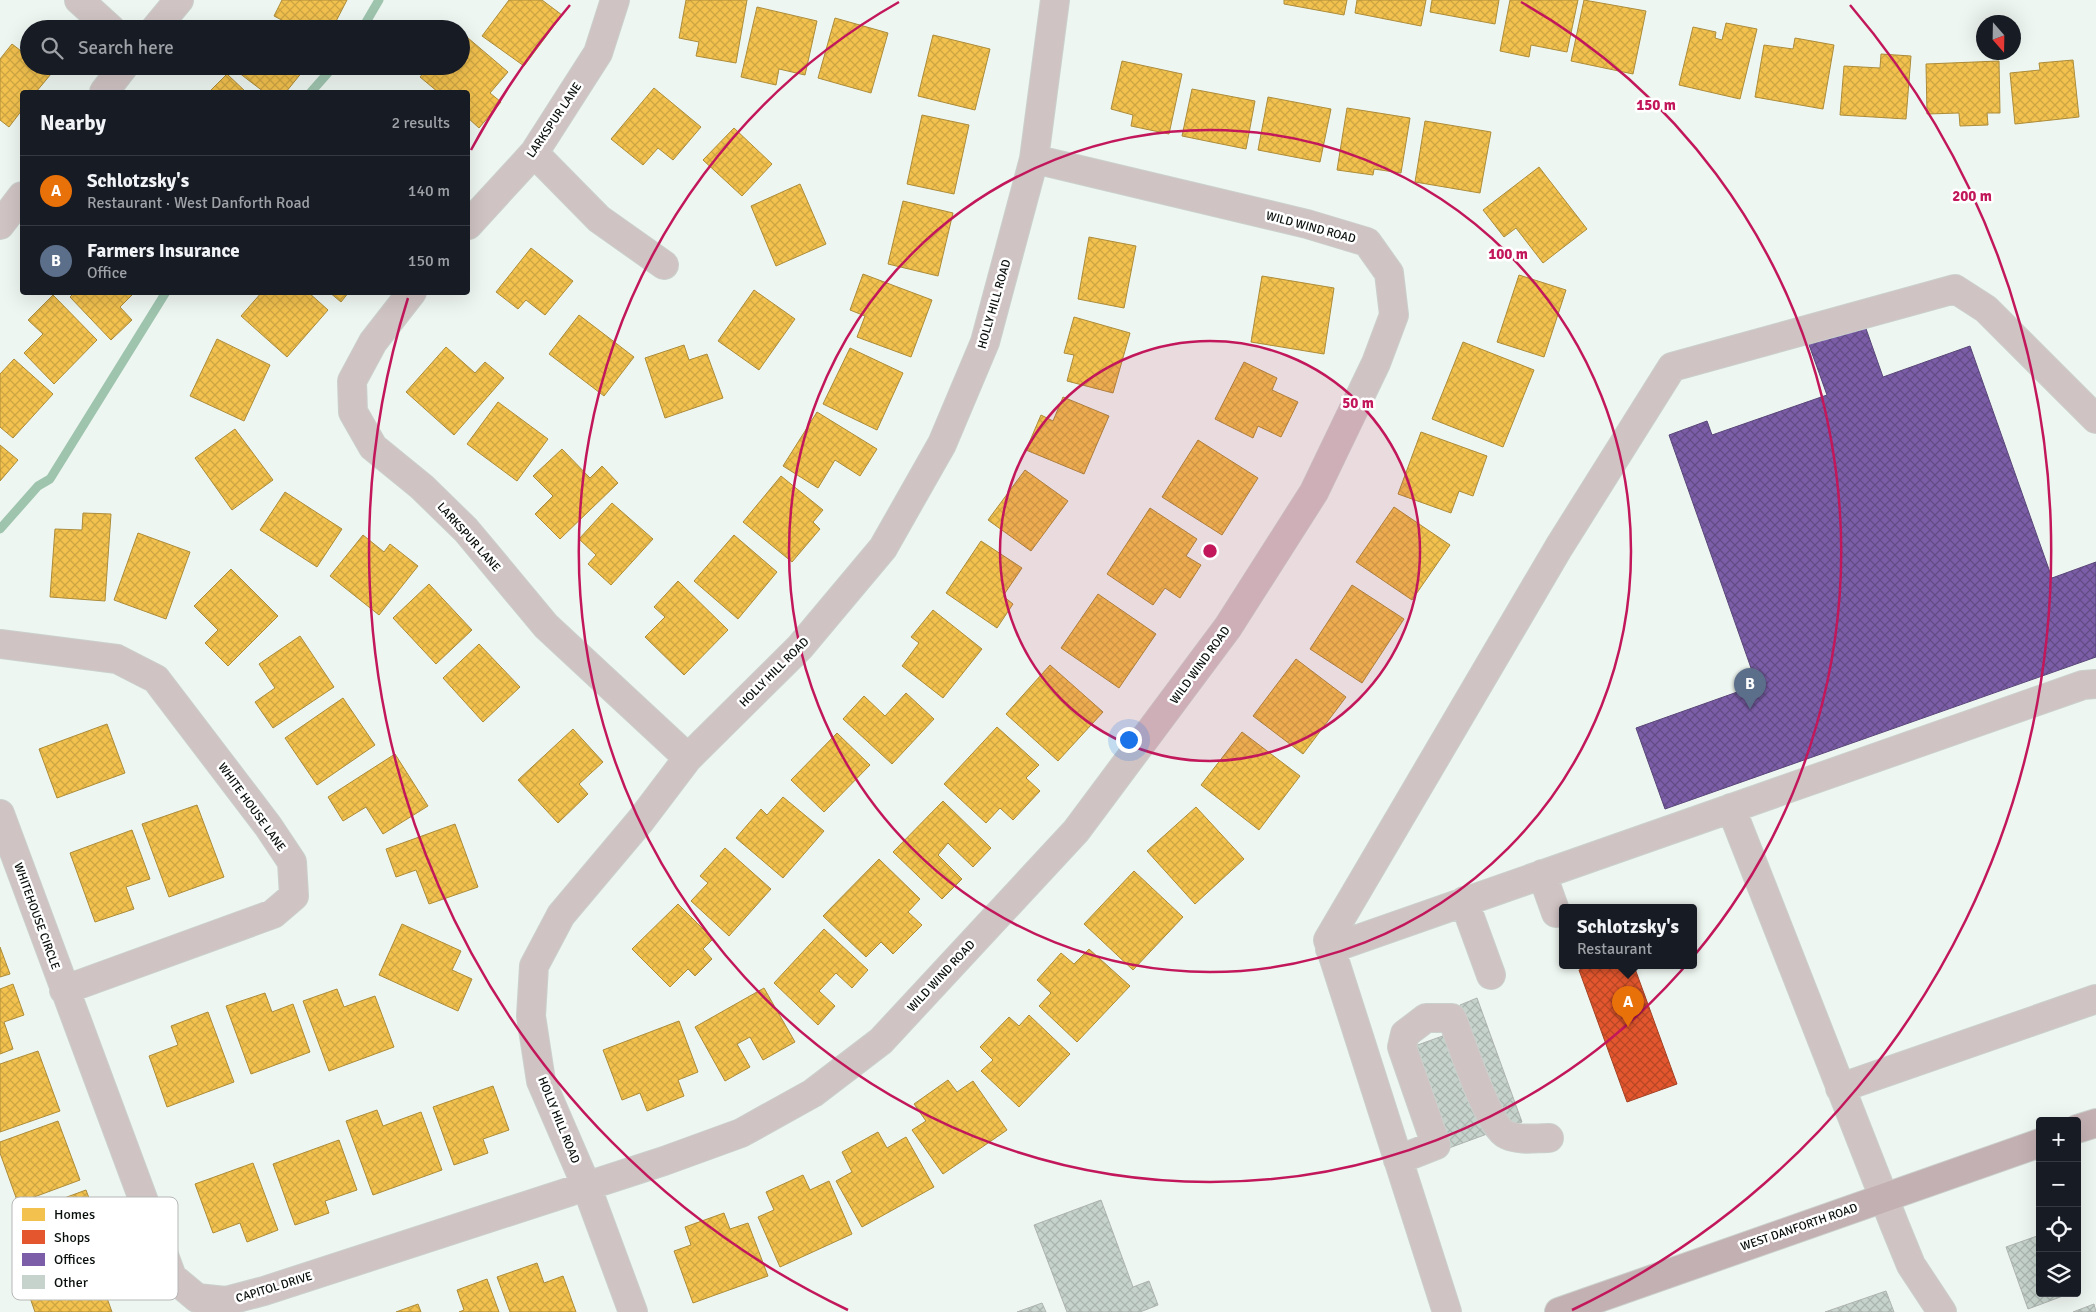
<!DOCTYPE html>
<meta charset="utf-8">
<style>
:root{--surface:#171b24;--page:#20242c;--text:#f1f3f6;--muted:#9ea1a6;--line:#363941;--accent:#7c3aed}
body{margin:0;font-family:Signika,sans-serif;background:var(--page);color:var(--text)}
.controls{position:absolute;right:15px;bottom:15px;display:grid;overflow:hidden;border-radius:5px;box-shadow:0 5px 20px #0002}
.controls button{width:45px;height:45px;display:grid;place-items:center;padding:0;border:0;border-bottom:1px solid var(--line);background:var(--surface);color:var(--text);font:25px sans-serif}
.compass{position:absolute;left:1976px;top:15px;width:45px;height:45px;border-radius:50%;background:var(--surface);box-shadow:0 5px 20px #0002;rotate:160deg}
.you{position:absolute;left:1128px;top:739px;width:18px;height:18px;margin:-12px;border:4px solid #fff;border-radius:50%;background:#1a73e8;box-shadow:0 0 0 8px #1a73e833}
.badge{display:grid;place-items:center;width:32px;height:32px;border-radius:50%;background:var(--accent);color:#fff;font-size:16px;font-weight:700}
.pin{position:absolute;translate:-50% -41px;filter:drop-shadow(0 1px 2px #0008)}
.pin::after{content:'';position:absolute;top:26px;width:18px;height:15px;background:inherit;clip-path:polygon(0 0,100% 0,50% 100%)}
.popup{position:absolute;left:1559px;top:904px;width:138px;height:65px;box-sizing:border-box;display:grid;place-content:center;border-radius:5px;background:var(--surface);filter:drop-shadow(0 1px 4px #0005);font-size:16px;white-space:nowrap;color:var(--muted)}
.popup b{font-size:19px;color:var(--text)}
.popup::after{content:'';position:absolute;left:50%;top:100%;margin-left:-10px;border:10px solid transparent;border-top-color:var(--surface)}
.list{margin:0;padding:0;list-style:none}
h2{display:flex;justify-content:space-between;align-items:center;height:65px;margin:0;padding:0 20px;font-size:21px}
h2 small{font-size:16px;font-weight:400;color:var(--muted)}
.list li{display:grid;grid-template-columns:32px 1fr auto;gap:15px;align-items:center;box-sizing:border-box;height:70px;padding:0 20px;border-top:1px solid var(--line)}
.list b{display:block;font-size:19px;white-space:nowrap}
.list p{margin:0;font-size:16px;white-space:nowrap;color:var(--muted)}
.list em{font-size:16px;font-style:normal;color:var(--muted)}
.icon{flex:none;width:28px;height:28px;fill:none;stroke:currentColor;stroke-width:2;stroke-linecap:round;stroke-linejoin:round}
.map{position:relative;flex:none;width:2096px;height:1312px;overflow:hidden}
.search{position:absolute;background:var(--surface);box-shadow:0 5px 20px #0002;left:20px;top:20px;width:450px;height:55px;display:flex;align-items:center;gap:12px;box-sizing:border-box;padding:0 18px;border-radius:28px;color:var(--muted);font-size:19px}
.panel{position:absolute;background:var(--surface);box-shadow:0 5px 20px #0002;left:20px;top:90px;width:450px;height:205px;border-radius:5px}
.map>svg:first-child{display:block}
.homes{fill:url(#homes-cross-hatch);stroke:#ac8c3a}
.shops{fill:url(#shops-cross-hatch);stroke:#a24124}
.offices{fill:url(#offices-cross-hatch);stroke:#594678}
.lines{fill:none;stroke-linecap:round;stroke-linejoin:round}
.stream{stroke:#9ec4ae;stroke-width:9}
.building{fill:url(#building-cross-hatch);stroke:#aeb3b0}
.minor-casing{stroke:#cad0cc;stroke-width:30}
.major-casing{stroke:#cad0cc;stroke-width:30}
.minor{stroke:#d0c3c4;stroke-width:28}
.major{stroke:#c3b0b2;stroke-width:28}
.ring{fill:none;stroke:#c2185b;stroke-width:2.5}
.labels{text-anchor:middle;stroke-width:5;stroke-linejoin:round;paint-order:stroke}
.street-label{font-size:12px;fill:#090f0b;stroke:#fff}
.key{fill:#fff;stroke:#b5b7b6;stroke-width:1}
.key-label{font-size:14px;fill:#090f0b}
.centre{fill:#c2185b;stroke:#fff;stroke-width:2.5}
.ring-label{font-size:15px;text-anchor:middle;font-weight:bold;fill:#c2185b;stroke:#fff;stroke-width:5;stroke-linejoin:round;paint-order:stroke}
</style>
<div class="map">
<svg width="2096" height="1312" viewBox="0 0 2096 1312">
<defs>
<pattern id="homes-cross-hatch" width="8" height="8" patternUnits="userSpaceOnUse" patternTransform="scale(1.25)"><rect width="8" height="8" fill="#f2c14e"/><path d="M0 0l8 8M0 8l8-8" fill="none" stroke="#cea543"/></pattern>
<pattern id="shops-cross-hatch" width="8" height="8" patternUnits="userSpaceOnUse" patternTransform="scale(1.25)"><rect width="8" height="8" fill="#e4572e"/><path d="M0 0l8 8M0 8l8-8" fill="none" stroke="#b74625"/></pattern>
<pattern id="offices-cross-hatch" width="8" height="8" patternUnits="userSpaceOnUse" patternTransform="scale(1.25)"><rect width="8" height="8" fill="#7b5ea7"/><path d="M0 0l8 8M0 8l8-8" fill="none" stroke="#634c86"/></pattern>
<pattern id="building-cross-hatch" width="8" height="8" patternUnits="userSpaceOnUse" patternTransform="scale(1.25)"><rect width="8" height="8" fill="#c6d3cc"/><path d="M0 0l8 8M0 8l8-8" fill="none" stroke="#a9b4ae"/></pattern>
</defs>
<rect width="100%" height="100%" fill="#eef6f1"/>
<path class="homes" d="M 282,0 L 347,0 L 332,29 L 299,29 L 274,16 Z
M 509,0 L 542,0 L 562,15 L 524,66 L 482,36 Z
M 686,0 L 747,0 L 736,63 L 696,56 L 699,42 L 679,38 Z
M 1284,0 L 1347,0 L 1344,15 L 1284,4 Z
M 1357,0 L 1426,0 L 1421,26 L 1355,13 Z
M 1432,0 L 1499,0 L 1495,24 L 1430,12 Z
M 1510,0 L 1578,0 L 1567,52 L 1531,45 L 1529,57 L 1500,51 Z
M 1584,0 L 1646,11 L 1633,74 L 1571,61 Z
M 757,7 L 817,21 L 805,75 L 779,69 L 776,85 L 741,77 Z
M 835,18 L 888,33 L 871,93 L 818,78 Z
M 1726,23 L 1757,29 L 1740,99 L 1679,85 L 1693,27 L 1716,32 L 1715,38 L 1722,40 Z
M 461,32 L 508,72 L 490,93 L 501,102 L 479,128 L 468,118 L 468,92 L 438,92 L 420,77 L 429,66 L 461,66 Z
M 933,35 L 990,49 L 975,110 L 918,96 Z
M 1795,38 L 1834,45 L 1823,109 L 1755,97 L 1764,45 L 1793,49 Z
M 12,44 L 29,57 L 29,66 L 40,66 L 51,74 L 36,92 L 22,92 L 22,110 L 9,127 L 0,120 L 0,59 Z
M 1881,54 L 1911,56 L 1906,119 L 1840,115 L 1844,66 L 1880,68 Z
M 2073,60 L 2079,117 L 2015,124 L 2010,73 L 2040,70 L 2039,63 Z
M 1122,61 L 1182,74 L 1169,134 L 1131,126 L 1133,115 L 1111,109 Z
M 1999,61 L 2000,113 L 1987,113 L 1988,125 L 1960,126 L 1959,113 L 1927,114 L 1926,64 Z
M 230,66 L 307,66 L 286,92 L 264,92 Z
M 227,74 L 246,92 L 209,92 Z
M 654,88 L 701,127 L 673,160 L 658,148 L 643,165 L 611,139 Z
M 1192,89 L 1255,101 L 1246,149 L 1182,136 Z
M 1268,97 L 1331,109 L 1320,162 L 1258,150 Z
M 1347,108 L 1410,118 L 1401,173 L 1374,169 L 1373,175 L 1337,170 Z
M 922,115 L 969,125 L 954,194 L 907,184 Z
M 1425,121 L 1491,132 L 1480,193 L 1415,182 Z
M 734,128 L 772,164 L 742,196 L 703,160 Z
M 1539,167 L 1587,229 L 1543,263 L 1516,228 L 1504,237 L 1483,210 Z
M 800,184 L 826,244 L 776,266 L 751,206 Z
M 903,201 L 953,213 L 938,276 L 888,264 Z
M 1089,237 L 1136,246 L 1124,308 L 1078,299 Z
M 531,248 L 573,281 L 545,315 L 526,300 L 518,309 L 496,292 Z
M 863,274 L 932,300 L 911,357 L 857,337 L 865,316 L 850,310 Z
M 1519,275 L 1566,290 L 1544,357 L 1497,342 Z
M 1262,276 L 1334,288 L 1324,354 L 1251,342 Z
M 754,290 L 795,319 L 759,370 L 718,341 Z
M 75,292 L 135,292 L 120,307 L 132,320 L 111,340 L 70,297 Z
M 262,292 L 308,292 L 328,310 L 287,357 L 241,316 Z
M 329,292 L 349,292 L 341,302 Z
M 53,295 L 97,340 L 54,384 L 24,353 L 43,334 L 28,320 Z
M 579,315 L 634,357 L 604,396 L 549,354 Z
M 1074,317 L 1130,333 L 1113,393 L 1067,381 L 1074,355 L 1064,353 Z
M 217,339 L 270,365 L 244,421 L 190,396 Z
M 1463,342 L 1534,370 L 1503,447 L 1432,419 Z
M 684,345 L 689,360 L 707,354 L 723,398 L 665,418 L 645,358 Z
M 446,347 L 475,373 L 485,362 L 504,378 L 454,435 L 406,392 Z
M 850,348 L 903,373 L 877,430 L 823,404 Z
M 14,359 L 53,394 L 13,438 L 0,427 L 0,374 Z
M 1244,362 L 1277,378 L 1272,390 L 1298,402 L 1281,437 L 1258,426 L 1253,438 L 1215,419 Z
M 1063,397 L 1109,416 L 1084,474 L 1026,450 L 1041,415 L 1053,421 Z
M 498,402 L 548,439 L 517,481 L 467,444 Z
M 817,412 L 877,449 L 860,476 L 835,460 L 818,488 L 783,466 Z
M 235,429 L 273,480 L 232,510 L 195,458 Z
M 1421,432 L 1487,456 L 1473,496 L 1459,491 L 1451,513 L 1398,494 Z
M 1198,440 L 1258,478 L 1222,535 L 1162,497 Z
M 0,445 L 18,460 L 0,481 Z
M 562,449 L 590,478 L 602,466 L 618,483 L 560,539 L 535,514 L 553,496 L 533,476 Z
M 1025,470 L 1068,501 L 1031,551 L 988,520 Z
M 781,476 L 823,510 L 813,522 L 820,529 L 792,562 L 743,522 Z
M 285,492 L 342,529 L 317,567 L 260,530 Z
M 612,503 L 653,539 L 611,585 L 588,564 L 596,555 L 579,539 Z
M 1394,507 L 1450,545 L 1412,600 L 1356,562 Z
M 1150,508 L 1197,539 L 1186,556 L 1201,565 L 1180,598 L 1165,588 L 1153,605 L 1107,574 Z
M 83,513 L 111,514 L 105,601 L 50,597 L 55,529 L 82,530 Z
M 138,533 L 190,552 L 166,619 L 114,600 Z
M 363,535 L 384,552 L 390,544 L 418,566 L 379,615 L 330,576 Z
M 734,535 L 777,572 L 738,619 L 694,581 Z
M 981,541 L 1022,568 L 1003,596 L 1013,604 L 997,628 L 946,593 Z
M 231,569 L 278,616 L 228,666 L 205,643 L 218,630 L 194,606 Z
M 678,581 L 728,630 L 684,675 L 645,637 L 665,617 L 654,607 Z
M 429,584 L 472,630 L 436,664 L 393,618 Z
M 1352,585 L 1404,619 L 1362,683 L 1310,649 Z
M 1098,594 L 1156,634 L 1119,688 L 1061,648 Z
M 933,610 L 982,649 L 943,698 L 902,666 L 919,643 L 911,637 Z
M 300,636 L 334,687 L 273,728 L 255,702 L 275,688 L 259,664 Z
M 479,644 L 520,687 L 483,722 L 443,678 Z
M 1296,659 L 1346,697 L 1303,754 L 1253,716 Z
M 1050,665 L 1103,712 L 1058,761 L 1006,714 Z
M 906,693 L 934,719 L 892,764 L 843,719 L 864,696 L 885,716 Z
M 343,698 L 375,745 L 317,785 L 285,738 Z
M 107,724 L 125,773 L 57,798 L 39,749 Z
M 997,727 L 1039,765 L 1026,778 L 1040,791 L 1013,820 L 1000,808 L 986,823 L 944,784 Z
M 573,729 L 603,762 L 579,784 L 588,794 L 558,823 L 518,780 Z
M 1242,732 L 1300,776 L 1259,830 L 1201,785 Z
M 837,733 L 870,765 L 824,812 L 791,780 Z
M 395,754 L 428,806 L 383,834 L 366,807 L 343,821 L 328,797 Z
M 783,797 L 824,831 L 783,878 L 736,838 L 761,809 L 767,815 Z
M 943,801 L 991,848 L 973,867 L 948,843 L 938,855 L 962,879 L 942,899 L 893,852 Z
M 197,805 L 224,877 L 169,897 L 142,824 Z
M 1196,807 L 1244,859 L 1195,904 L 1147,851 Z
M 455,824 L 478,887 L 429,904 L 416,870 L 396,877 L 386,849 Z
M 132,830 L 150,879 L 126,887 L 134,909 L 95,922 L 70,853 Z
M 725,848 L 771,889 L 729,936 L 691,901 L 708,883 L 700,876 Z
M 879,859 L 920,899 L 908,912 L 922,925 L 893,954 L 881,942 L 866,957 L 823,916 Z
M 1134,871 L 1183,917 L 1133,970 L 1084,924 Z
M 678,904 L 713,939 L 703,949 L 712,959 L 695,976 L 688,969 L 670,987 L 632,949 Z
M 402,924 L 461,951 L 452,970 L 472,979 L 458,1011 L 379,975 Z
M 824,929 L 868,970 L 852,988 L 836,973 L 819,991 L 835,1006 L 818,1025 L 774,983 Z
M 0,947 L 10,974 L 0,977 Z
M 1089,949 L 1130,986 L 1077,1042 L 1039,1006 L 1051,993 L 1037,980 L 1061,953 L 1074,964 Z
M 13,984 L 24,1015 L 4,1022 L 13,1049 L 0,1054 L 0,989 Z
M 764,988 L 795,1042 L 763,1060 L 750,1037 L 737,1044 L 750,1067 L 725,1081 L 695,1027 Z
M 337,989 L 344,1007 L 375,996 L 394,1047 L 329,1071 L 303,1001 Z
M 265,993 L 272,1012 L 293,1004 L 310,1052 L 251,1074 L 226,1006 Z
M 208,1012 L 234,1082 L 167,1107 L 149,1056 L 178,1045 L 171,1026 Z
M 1029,1015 L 1070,1054 L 1019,1107 L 981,1071 L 993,1060 L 980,1047 L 1009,1017 L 1019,1026 Z
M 679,1021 L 698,1072 L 678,1080 L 684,1096 L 647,1111 L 640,1093 L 622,1100 L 603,1050 Z
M 38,1051 L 60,1111 L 0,1132 L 0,1064 Z
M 948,1080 L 957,1092 L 973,1081 L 1007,1130 L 943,1174 L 912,1130 L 926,1121 L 914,1104 Z
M 493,1086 L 509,1130 L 483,1139 L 488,1153 L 454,1165 L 433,1107 Z
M 377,1110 L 383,1126 L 421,1112 L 442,1170 L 373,1195 L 346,1121 Z
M 58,1121 L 80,1180 L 18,1203 L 0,1153 L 0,1142 Z
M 878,1132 L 887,1148 L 906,1137 L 934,1187 L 862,1227 L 836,1181 L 852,1172 L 842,1152 Z
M 339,1140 L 357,1190 L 325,1201 L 329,1213 L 295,1225 L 273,1164 Z
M 253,1163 L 278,1230 L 247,1242 L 240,1223 L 213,1233 L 195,1184 Z
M 803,1175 L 810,1190 L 829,1181 L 852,1234 L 780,1267 L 758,1217 L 774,1210 L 766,1192 Z
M 86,1190 L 98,1222 L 79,1228 L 88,1254 L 39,1272 L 18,1215 Z
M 724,1213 L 730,1229 L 748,1223 L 768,1276 L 693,1303 L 674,1251 L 691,1245 L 685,1227 Z
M 537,1263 L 544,1283 L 563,1276 L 576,1312 L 510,1312 L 497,1277 Z
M 96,1267 L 112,1312 L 35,1312 L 28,1292 Z
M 487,1279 L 499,1312 L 459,1312 L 464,1310 L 457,1290 Z
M 418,1304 L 421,1312 L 396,1312 Z"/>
<path class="shops" d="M 1592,966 L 1634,966 L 1677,1084 L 1627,1102 L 1579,970 Z"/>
<path class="offices" d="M 1864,323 L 1883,377 L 1970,346 L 2052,578 L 2096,562 L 2096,657 L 1665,809 L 1636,728 L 1757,685 L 1669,435 L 1707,421 L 1712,435 L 1827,395 L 1808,342 Z"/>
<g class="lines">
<path class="stream" d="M 362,29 L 379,0
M 311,92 L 334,66
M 0,529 L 38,486 L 50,479 L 166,292"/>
</g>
<path class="building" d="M 1477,998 L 1522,1122 L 1505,1128 L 1460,1005 Z
M 1451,1033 L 1487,1134 L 1449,1148 L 1412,1047 Z
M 1101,1200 L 1133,1287 L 1149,1281 L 1158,1305 L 1140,1312 L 1067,1312 L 1034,1225 Z
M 2040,1235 L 2040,1293 L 2071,1293 L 2028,1309 L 2006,1247 Z
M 1886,1291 L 1894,1312 L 1825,1312 Z
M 1042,1303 L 1046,1312 L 1017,1312 Z
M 2094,1304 L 2096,1312 L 2073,1312 Z"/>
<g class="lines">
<g class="minor-casing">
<path id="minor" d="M 79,0 L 111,29
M 155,29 L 179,0
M 104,92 L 124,66
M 534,153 L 599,219 L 664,265
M 0,225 L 22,196
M 468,225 L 534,153 L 598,53 L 615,0
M 412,292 L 373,342 L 352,381 L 353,412 L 373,447 L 422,487 L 466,530 L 546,626 L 688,758
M 0,644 L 117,659 L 156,679 L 268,826 L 292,862 L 294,896 L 273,914 L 64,990
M 1731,808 L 1895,1226 L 1911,1265 L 1942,1312
M 0,814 L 172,1277 L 197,1298 L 226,1301 L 264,1291 L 664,1161 L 741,1133 L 813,1093 L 881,1041 L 1076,831 L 1228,627 L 1314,492 L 1376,363 L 1394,315 L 1389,273 L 1367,242 L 1307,224 L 1034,159
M 1542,874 L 1556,913
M 1464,901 L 1491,975
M 1330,949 L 2083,685 L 2096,684
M 1840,1088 L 2096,999
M 1398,1160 L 1436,1145 L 1402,1047 L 1405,1034 L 1426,1018 L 1452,1018 C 1461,1041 1488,1127 1507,1135 C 1520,1141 1536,1138 1549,1138
M 633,1312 L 586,1185 L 541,1081 L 531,1016 L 534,966 L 561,915 L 641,820 L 688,758 L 800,647 L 883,548 L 942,444 L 985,342 L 1034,159 L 1055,0
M 1447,1312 L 1328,940 L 1559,547 L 1672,367 L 1955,289 L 1986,309 L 2096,419"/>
</g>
<g class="major-casing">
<path id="major" d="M 2077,1129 L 2096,1123
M 1559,1312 L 2040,1143"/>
</g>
<use href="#minor" class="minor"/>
<use href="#major" class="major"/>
</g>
<circle cx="1210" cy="551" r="210" fill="#c2185b" fill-opacity=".12"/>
<g class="ring">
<circle cx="1210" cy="551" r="210"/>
<circle cx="1210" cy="551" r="421"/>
<path d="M1521 2A631 631 0 1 1 899 2"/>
<path d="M848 1310A841 841 0 0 1 408 298M471 150A841 841 0 0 1 570 5M1850 5A841 841 0 0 1 1572 1310"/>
</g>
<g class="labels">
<g class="street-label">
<text transform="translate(554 120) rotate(-56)" y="4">LARKSPUR LANE</text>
<text transform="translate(1311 227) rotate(15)" y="4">WILD WIND ROAD</text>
<text transform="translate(994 304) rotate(-74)" y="4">HOLLY HILL ROAD</text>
<text transform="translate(469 537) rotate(48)" y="4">LARKSPUR LANE</text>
<text transform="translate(1200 665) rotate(-54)" y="4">WILD WIND ROAD</text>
<text transform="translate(774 672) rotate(-45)" y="4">HOLLY HILL ROAD</text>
<text transform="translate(252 807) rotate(54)" y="4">WHITE HOUSE LANE</text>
<text transform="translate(37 916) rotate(70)" y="4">WHITEHOUSE CIRCLE</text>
<text transform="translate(941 976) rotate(-47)" y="4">WILD WIND ROAD</text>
<text transform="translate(559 1120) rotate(68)" y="4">HOLLY HILL ROAD</text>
<text transform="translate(1799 1227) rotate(-19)" y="4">WEST DANFORTH ROAD</text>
<text transform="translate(274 1287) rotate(-17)" y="4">CAPITOL DRIVE</text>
</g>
</g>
<rect x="12" y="1197" width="166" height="103" rx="8" class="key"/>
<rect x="22" y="1208" width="23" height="13" fill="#f2c14e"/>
<rect x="22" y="1230" width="23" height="14" fill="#e4572e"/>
<rect x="22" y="1253" width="23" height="13" fill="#7b5ea7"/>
<rect x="22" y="1275" width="23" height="14" fill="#c6d3cc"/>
<g class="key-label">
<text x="54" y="1219">Homes</text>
<text x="54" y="1242">Shops</text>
<text x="54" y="1264">Offices</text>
<text x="54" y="1287">Other</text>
</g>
<circle cx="1210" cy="551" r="8" class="centre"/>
<g class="ring-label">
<text x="1656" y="110">150 m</text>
<text x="1972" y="201">200 m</text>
<text x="1508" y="259">100 m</text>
<text x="1358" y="408">50 m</text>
</g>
</svg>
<div class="controls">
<button>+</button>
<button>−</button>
<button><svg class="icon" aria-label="locate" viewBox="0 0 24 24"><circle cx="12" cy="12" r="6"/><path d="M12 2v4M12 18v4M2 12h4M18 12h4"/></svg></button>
<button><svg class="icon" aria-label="layers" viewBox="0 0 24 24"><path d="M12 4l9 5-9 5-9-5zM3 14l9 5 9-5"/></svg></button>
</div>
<svg class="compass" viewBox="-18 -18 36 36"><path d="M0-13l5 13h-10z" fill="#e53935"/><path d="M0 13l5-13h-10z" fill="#9ea1a6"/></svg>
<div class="you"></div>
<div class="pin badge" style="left:1628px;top:1027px;background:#e8710a">A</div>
<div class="popup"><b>Schlotzsky's</b>Restaurant</div>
<div class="pin badge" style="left:1750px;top:709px;background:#5c6f8a">B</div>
<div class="search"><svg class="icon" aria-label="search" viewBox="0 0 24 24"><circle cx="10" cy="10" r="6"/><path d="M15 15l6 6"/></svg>Search here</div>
<section class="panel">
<h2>Nearby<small>2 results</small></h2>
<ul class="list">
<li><span class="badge" style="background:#e8710a">A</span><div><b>Schlotzsky's</b><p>Restaurant · West Danforth Road</p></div><em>140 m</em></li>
<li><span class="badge" style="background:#5c6f8a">B</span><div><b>Farmers Insurance</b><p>Office</p></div><em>150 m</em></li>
</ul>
</section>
</div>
